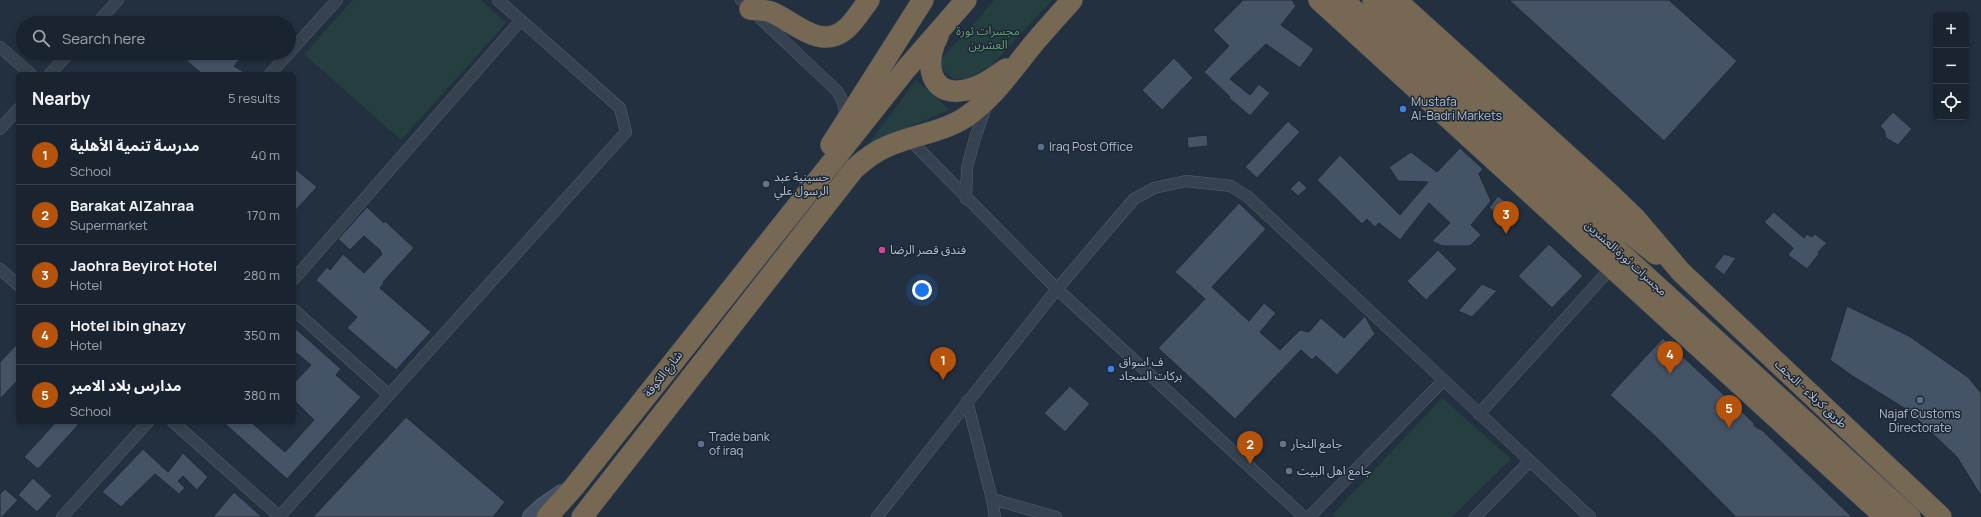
<!DOCTYPE html>
<meta charset="utf-8">
<style>
:root{--surface:#1a2430;--page:#232c38;--text:#f1f3f6;--muted:#9fa4ab;--line:#38414c;--accent:#b45309}
body{margin:0;font-family:Manrope,"Noto Sans Arabic",sans-serif;background:var(--page);color:var(--text)}
.controls{position:absolute;right:12px;top:12px;display:grid;overflow:hidden;border-radius:6px;box-shadow:0 2px 6px #0003}
.controls button{width:36px;height:36px;display:grid;place-items:center;padding:0;border:0;border-bottom:1px solid var(--line);background:var(--surface);color:var(--text);font:20px sans-serif}
.you{position:absolute;left:922px;top:290px;width:14px;height:14px;margin:-10px;border:3px solid #fff;border-radius:50%;background:#1a73e8;box-shadow:0 0 0 6px #1a73e833}
.badge{display:grid;place-items:center;width:26px;height:26px;border-radius:50%;background:var(--accent);color:#fff;font-size:13px;font-weight:700}
.pin{position:absolute;translate:-50% -33px;filter:drop-shadow(0 1px 2px #0008)}
.pin::after{content:'';position:absolute;top:21px;width:14px;height:12px;background:inherit;clip-path:polygon(0 0,100% 0,50% 100%)}
.list{margin:0;padding:0;list-style:none}
h2{display:flex;justify-content:space-between;align-items:center;height:52px;margin:0;padding:0 16px;font-size:17px}
h2 small{font-size:13px;font-weight:400;color:var(--muted)}
.list li{display:grid;grid-template-columns:26px 1fr auto;gap:12px;align-items:center;box-sizing:border-box;height:60px;padding:0 16px;border-top:1px solid var(--line)}
.list b{display:block;font-size:15px;white-space:nowrap}
.list p{margin:0;font-size:13px;white-space:nowrap;color:var(--muted)}
.list em{font-size:13px;font-style:normal;color:var(--muted)}
.icon{flex:none;width:22px;height:22px;fill:none;stroke:currentColor;stroke-width:2;stroke-linecap:round;stroke-linejoin:round}
.map{position:relative;flex:none;width:1981px;height:517px;overflow:hidden}
.search{position:absolute;background:var(--surface);box-shadow:0 2px 6px #0003;left:16px;top:16px;width:280px;height:44px;display:flex;align-items:center;gap:10px;box-sizing:border-box;padding:0 14px;border-radius:22px;color:var(--muted);font-size:15px}
.panel{position:absolute;background:var(--surface);box-shadow:0 2px 6px #0003;left:16px;top:72px;width:280px;height:352px;border-radius:6px}
.map>svg:first-child{display:block}
.green{fill:#253f41}
.building{fill:#445365;stroke:#1e2937}
.lines{fill:none;stroke-linecap:round;stroke-linejoin:round}
.street-casing{stroke:#55606e;stroke-width:12}
.secondary-casing{stroke:#55606e;stroke-width:18}
.highway-casing{stroke:#424d5b;stroke-width:22}
.street{stroke:#374250;stroke-width:11}
.secondary{stroke:#455163;stroke-width:16}
.highway{stroke:#776854;stroke-width:21}
.shop-dot{fill:#3f7fe0;stroke:#1c2735;stroke-width:1.5}
.service-dot{fill:#5c6f8a;stroke:#1c2735;stroke-width:1.5}
.worship-dot{fill:#6b7280;stroke:#1c2735;stroke-width:1.5}
.hotel-dot{fill:#d1479c;stroke:#1c2735;stroke-width:1.5}
.labels{text-anchor:middle;stroke-width:3;stroke-linejoin:round;paint-order:stroke}
.park-label{font-size:12px;fill:#699d74;stroke:#1c2735}
.poi-label{font-size:12px;fill:#b4bdcb;stroke:#1c2735;text-anchor:start}
.street-label{font-size:12px;fill:#b4bdcb;stroke:#1c2735}
</style>
<div class="map">
<svg width="1981" height="517" viewBox="0 0 1981 517">
<rect width="100%" height="100%" fill="#233040"/>
<path class="green" d="M 353,0 L 481,0 L 506,23 L 401,140 L 304,54 Z
M 995,0 L 1052,0 L 991,66 L 966,79 L 954,79 L 944,71 L 939,61 Z
M 916,80 L 950,110 L 869,143 Z
M 1442,398 L 1511,459 L 1452,517 L 1335,517 L 1332,515 Z"/>
<path class="building" d="M 1243,0 L 1292,0 L 1296,6 L 1281,25 L 1314,49 L 1300,68 L 1266,44 L 1230,79 L 1250,95 L 1259,84 L 1270,93 L 1250,116 L 1229,98 L 1230,97 L 1204,72 L 1229,46 L 1213,30 Z
M 1509,0 L 1669,0 L 1737,61 L 1664,141 Z
M 178,53 L 233,53 L 240,59 L 234,66 L 247,74 L 202,74 Z
M 1174,58 L 1193,78 L 1162,110 L 1142,90 Z
M 1893,112 L 1912,129 L 1898,145 L 1886,138 L 1884,130 L 1880,126 Z
M 1288,121 L 1300,132 L 1257,178 L 1245,167 Z
M 1207,135 L 1208,146 L 1188,148 L 1187,137 Z
M 1460,148 L 1483,169 L 1479,174 L 1491,201 L 1471,225 L 1481,235 L 1470,246 L 1442,246 L 1432,241 L 1450,223 L 1429,203 L 1400,240 L 1379,223 L 1375,227 L 1367,219 L 1362,224 L 1317,180 L 1340,155 L 1400,215 L 1428,182 L 1398,181 L 1389,167 L 1411,152 L 1437,172 Z
M 294,168 L 317,187 L 294,212 Z
M 1299,180 L 1307,188 L 1298,196 L 1290,189 Z
M 1498,196 L 1517,210 L 1508,222 L 1489,208 Z
M 1239,203 L 1266,229 L 1212,287 L 1249,321 L 1264,303 L 1276,313 L 1260,332 L 1280,350 L 1300,330 L 1309,332 L 1321,318 L 1344,338 L 1365,316 L 1375,334 L 1337,375 L 1316,356 L 1312,360 L 1301,350 L 1235,419 L 1158,348 L 1205,299 L 1175,272 Z
M 367,207 L 384,223 L 385,221 L 414,248 L 383,282 L 384,283 L 380,288 L 431,332 L 396,370 L 347,328 L 357,317 L 316,280 L 327,267 L 330,270 L 343,254 L 364,273 L 382,254 L 380,252 L 381,251 L 364,236 L 350,250 L 338,239 Z
M 1774,212 L 1804,238 L 1807,234 L 1812,237 L 1815,234 L 1827,243 L 1818,252 L 1819,254 L 1807,269 L 1788,255 L 1793,248 L 1764,222 Z
M 1549,244 L 1583,276 L 1552,308 L 1518,276 Z
M 1438,250 L 1457,269 L 1426,300 L 1407,281 Z
M 1724,254 L 1736,258 L 1724,275 L 1714,267 Z
M 1482,284 L 1497,291 L 1472,317 L 1458,311 Z
M 1847,306 L 1909,336 L 1968,377 L 1981,393 L 1981,496 L 1957,457 L 1909,411 L 1854,377 L 1830,360 Z
M 294,327 L 341,369 L 336,375 L 361,397 L 287,479 L 223,422 L 251,422 L 285,452 L 314,420 L 294,400 L 294,383 L 311,365 L 294,351 Z
M 1663,338 L 1754,423 L 1754,426 L 1763,431 L 1852,517 L 1736,517 L 1657,438 L 1610,395 Z
M 18,343 L 18,380 L 0,399 L 0,362 Z
M 1070,386 L 1090,404 L 1065,432 L 1044,413 Z
M 406,417 L 505,502 L 493,517 L 313,517 Z
M 56,422 L 81,422 L 38,469 L 24,457 Z
M 143,449 L 168,472 L 183,453 L 208,477 L 197,490 L 183,476 L 178,481 L 185,488 L 179,494 L 155,474 L 121,507 L 102,492 Z
M 33,478 L 52,496 L 37,512 L 18,495 Z
M 5,489 L 18,500 L 2,517 L 0,517 L 0,494 Z
M 234,492 L 243,500 L 262,517 L 213,517 Z"/>
<g class="lines">
<g class="street-casing">
<path id="street" d="M 741,0 L 836,90 C 843,99 845,106 845,118
M 97,23 L 118,0
M 0,47 L 31,74
M 50,74 L 69,53
M 270,74 L 337,0
M 0,129 L 18,109
M 909,139 L 1057,289 L 1304,517
M 966,199 L 967,168 L 975,138 L 987,104
M 0,269 L 18,285
M 294,279 L 521,20
M 294,310 L 389,395
M 967,401 L 992,499 L 995,517
M 1479,414 L 1611,268
M 173,422 L 280,517
M 992,499 L 1056,517
M 62,517 L 148,422
M 279,517 L 626,132 L 620,108 L 498,0
M 877,517 L 1057,289 L 1134,199 L 1154,188 L 1186,181 L 1231,186 L 1247,196 L 1590,517
M 1309,517 L 1443,381
M 1475,517 L 1530,461"/>
</g>
<g class="secondary-casing">
<path id="secondary" d="M 531,517 L 543,506 L 562,493"/>
</g>
<g class="highway-casing">
<path id="highway" d="M 1319,0 L 1885,517
M 1343,0 L 1910,517
M 1373,0 L 1595,205 L 1656,254
M 1396,0 L 1608,192 L 1636,219 L 1681,272 L 1941,517
M 750,9 C 757,10 765,10 771,12 C 795,22 820,51 846,29 C 855,21 862,9 869,0
M 938,36 C 926,56 926,94 959,91 C 976,90 992,79 1006,69
M 831,145 L 923,0
M 547,517 L 574,487 L 906,69 L 966,0
M 582,517 L 854,169 C 864,160 874,152 886,147 C 912,135 941,133 966,117 C 992,99 1010,73 1030,48 C 1043,32 1058,16 1072,0"/>
</g>
<use href="#street" class="street"/>
<use href="#secondary" class="secondary"/>
<use href="#highway" class="highway"/>
</g>
<g class="shop-dot">
<circle cx="1403" cy="109" r="4"/>
<circle cx="1111" cy="369" r="4"/>
</g>
<g class="service-dot">
<circle cx="1041" cy="147" r="4"/>
<circle cx="1920" cy="400" r="4"/>
<circle cx="701" cy="444" r="4"/>
</g>
<g class="worship-dot">
<circle cx="766" cy="184" r="4"/>
<circle cx="1283" cy="444" r="4"/>
<circle cx="1289" cy="471" r="4"/>
</g>
<circle class="hotel-dot" cx="882" cy="250" r="4"/>
<g class="labels">
<g class="park-label">
<text x="988" y="35">مجسرات ثورة<tspan x="988" dy="14">العشرين</tspan></text>
</g>
<g class="poi-label">
<text x="1411" y="106">Mustafa<tspan x="1411" dy="14">Al-Badri Markets</tspan></text>
<text x="1049" y="151">Iraq Post Office</text>
<text x="774" y="181">حسينية عبد<tspan x="774" dy="14">الرسول علي</tspan></text>
<text x="890" y="254">فندق قصر الرضا</text>
<text x="1119" y="366">ف اسواق<tspan x="1119" dy="14">بركات السجاد</tspan></text>
<text x="1920" y="418" text-anchor="middle">Najaf Customs<tspan x="1920" dy="14">Directorate</tspan></text>
<text x="709" y="441">Trade bank<tspan x="709" dy="14">of iraq</tspan></text>
<text x="1291" y="448">جامع النجار</text>
<text x="1297" y="475">جامع اهل البيت</text>
</g>
<g class="street-label">
<text transform="translate(1626 258) rotate(42)" y="4">مجسرات ثورة العشرين</text>
<text transform="translate(663 374) rotate(-52)" y="4">شارع الكوفة</text>
<text transform="translate(1811 394) rotate(43)" y="4">طريق کربلاء - النجف</text>
</g>
</g>
</svg>
<div class="controls">
<button>+</button>
<button>−</button>
<button><svg class="icon" aria-label="locate" viewBox="0 0 24 24"><circle cx="12" cy="12" r="6"/><path d="M12 2v4M12 18v4M2 12h4M18 12h4"/></svg></button>
</div>
<div class="you"></div>
<div class="pin badge" style="left:943px;top:380px">1</div>
<div class="pin badge" style="left:1250px;top:464px">2</div>
<div class="pin badge" style="left:1506px;top:234px">3</div>
<div class="pin badge" style="left:1670px;top:374px">4</div>
<div class="pin badge" style="left:1729px;top:428px">5</div>
<div class="search"><svg class="icon" aria-label="search" viewBox="0 0 24 24"><circle cx="10" cy="10" r="6"/><path d="M15 15l6 6"/></svg>Search here</div>
<section class="panel">
<h2>Nearby<small>5 results</small></h2>
<ul class="list">
<li><span class="badge">1</span><div><b>مدرسة تنمية الأهلية</b><p>School</p></div><em>40 m</em></li>
<li><span class="badge">2</span><div><b>Barakat AlZahraa</b><p>Supermarket</p></div><em>170 m</em></li>
<li><span class="badge">3</span><div><b>Jaohra Beyirot Hotel</b><p>Hotel</p></div><em>280 m</em></li>
<li><span class="badge">4</span><div><b>Hotel ibin ghazy</b><p>Hotel</p></div><em>350 m</em></li>
<li><span class="badge">5</span><div><b>مدارس بلاد الامير</b><p>School</p></div><em>380 m</em></li>
</ul>
</section>
</div>
